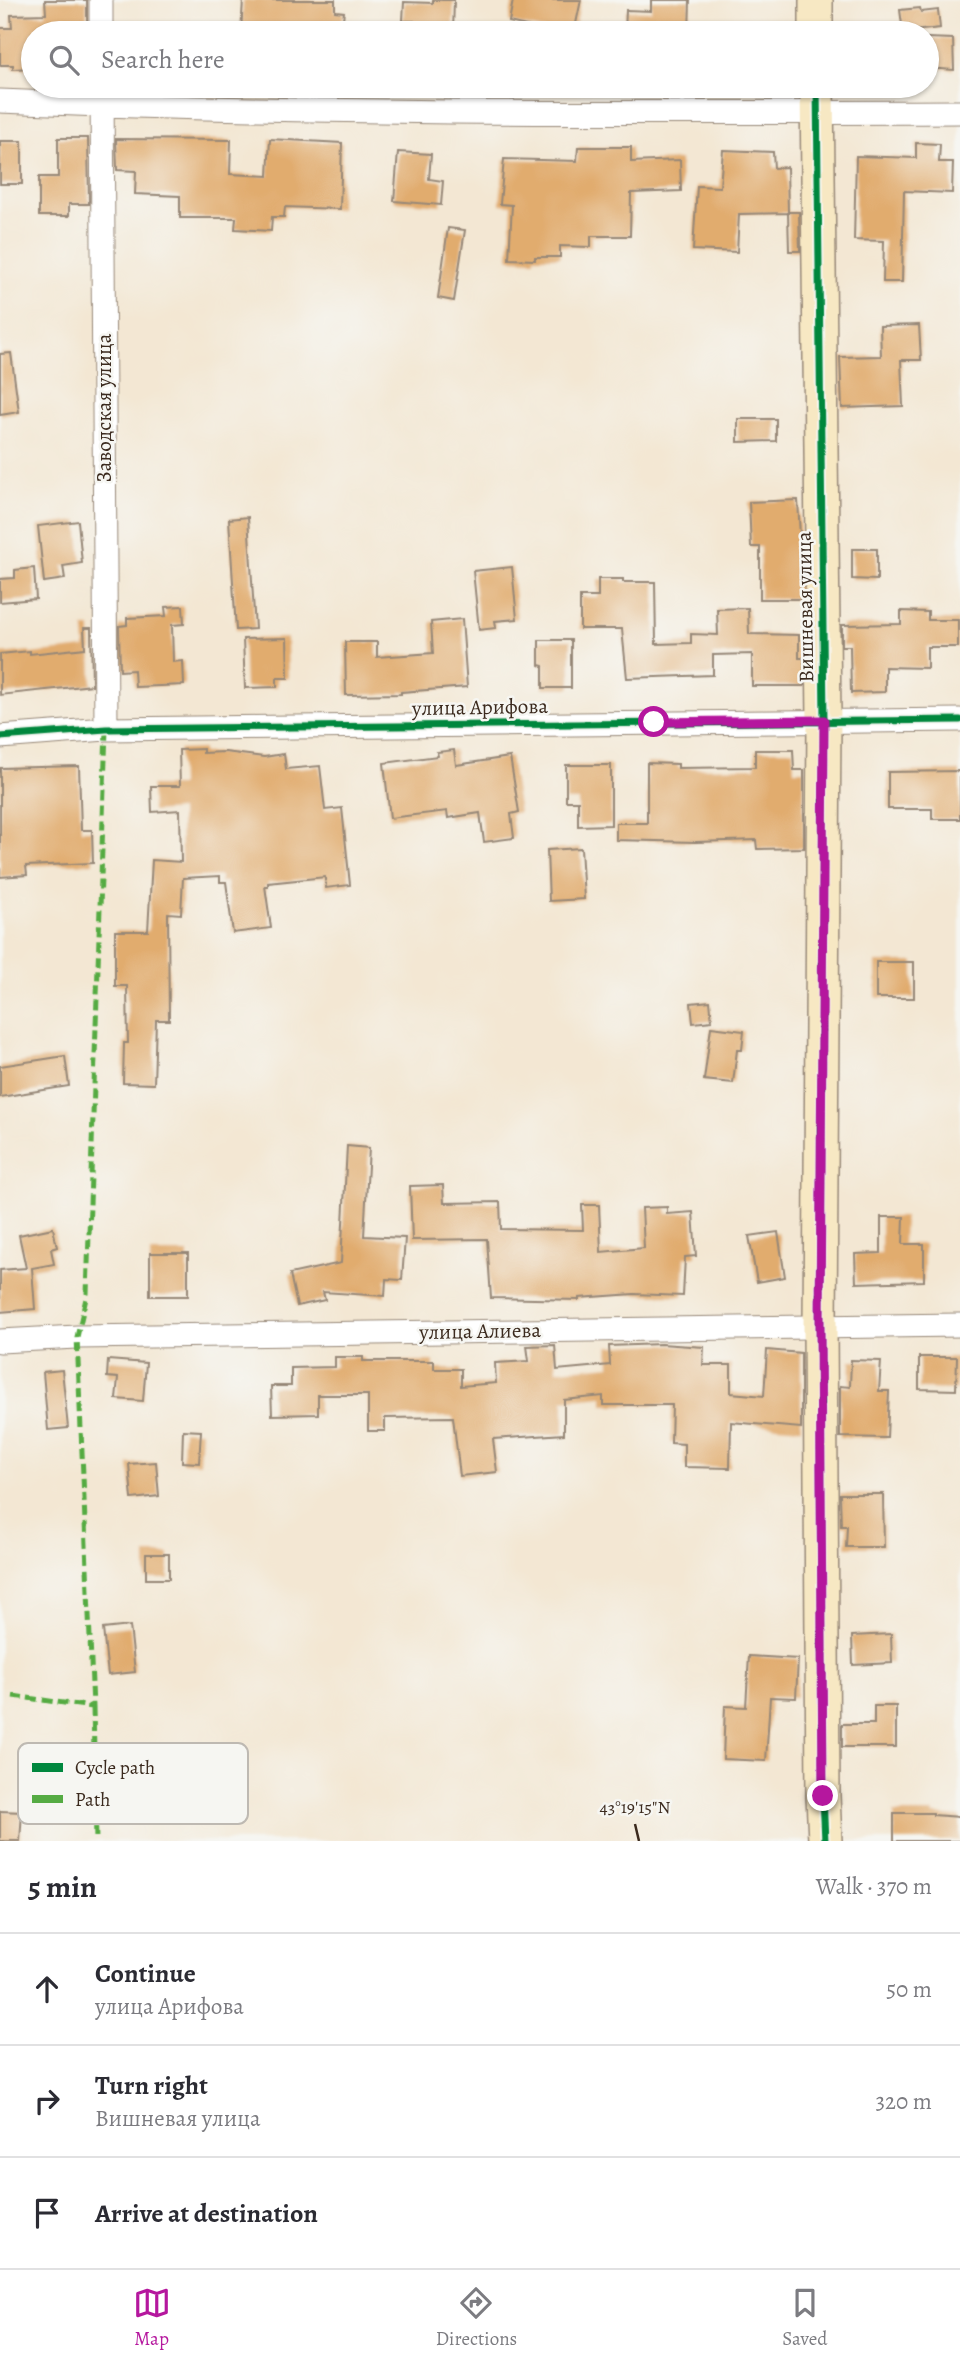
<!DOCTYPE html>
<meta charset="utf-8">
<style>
:root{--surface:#fff;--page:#f2f2f3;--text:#2b2b33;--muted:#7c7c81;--line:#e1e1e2;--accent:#b5179e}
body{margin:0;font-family:Alegreya,serif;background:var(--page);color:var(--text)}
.stop{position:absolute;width:21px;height:21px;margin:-16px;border:5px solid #b5179e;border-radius:50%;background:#fff}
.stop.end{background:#b5179e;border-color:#fff;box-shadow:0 2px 7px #0008}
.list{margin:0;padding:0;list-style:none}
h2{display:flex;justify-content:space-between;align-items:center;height:91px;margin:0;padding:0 28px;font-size:30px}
h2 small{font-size:23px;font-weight:400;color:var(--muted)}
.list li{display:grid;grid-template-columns:46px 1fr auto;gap:21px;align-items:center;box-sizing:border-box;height:112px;padding:0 28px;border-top:2px solid var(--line)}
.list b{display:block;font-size:26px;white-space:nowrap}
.list p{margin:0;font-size:23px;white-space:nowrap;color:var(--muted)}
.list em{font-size:23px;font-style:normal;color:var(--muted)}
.icon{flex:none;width:38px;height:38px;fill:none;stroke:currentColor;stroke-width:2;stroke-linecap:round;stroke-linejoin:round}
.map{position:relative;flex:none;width:960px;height:1841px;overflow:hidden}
.search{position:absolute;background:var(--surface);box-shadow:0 2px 5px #0004;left:21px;right:21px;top:21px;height:77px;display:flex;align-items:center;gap:18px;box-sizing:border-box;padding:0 24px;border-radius:38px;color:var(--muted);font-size:26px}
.sheet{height:427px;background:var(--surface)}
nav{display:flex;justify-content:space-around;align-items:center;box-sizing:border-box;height:98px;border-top:2px solid var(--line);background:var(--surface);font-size:19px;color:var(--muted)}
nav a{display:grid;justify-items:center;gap:4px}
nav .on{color:var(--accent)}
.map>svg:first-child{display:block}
.building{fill:#e1ac6e}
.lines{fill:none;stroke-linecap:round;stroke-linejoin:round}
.street-casing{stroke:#978878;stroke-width:25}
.secondary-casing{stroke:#978878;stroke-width:36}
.street{stroke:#fff;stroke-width:23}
.secondary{stroke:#f7e8c3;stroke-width:33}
.quiet{stroke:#55ab43;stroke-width:5;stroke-dasharray:10 5;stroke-linecap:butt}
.cycleway-casing{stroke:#f6f6f2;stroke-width:11}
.cycleway{stroke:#00873e;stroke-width:7}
.route{stroke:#b5179e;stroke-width:9}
.ticks{fill:none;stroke:#3b2a1e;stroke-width:2.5}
.labels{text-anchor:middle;stroke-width:5;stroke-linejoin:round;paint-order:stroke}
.street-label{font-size:21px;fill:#3b2a1e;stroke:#f6f6f2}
.key{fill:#f6f6f2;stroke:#beb9b2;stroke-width:2}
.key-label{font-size:19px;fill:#3b2a1e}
.ticks-label{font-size:18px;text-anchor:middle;fill:#3b2a1e;stroke:#f6f6f2;stroke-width:5;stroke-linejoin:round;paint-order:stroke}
</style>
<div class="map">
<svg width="960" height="1841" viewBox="0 0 960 1841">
<rect width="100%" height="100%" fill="#f6f6f2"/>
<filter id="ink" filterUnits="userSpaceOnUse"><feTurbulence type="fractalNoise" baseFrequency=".0143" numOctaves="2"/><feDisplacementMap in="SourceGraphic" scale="14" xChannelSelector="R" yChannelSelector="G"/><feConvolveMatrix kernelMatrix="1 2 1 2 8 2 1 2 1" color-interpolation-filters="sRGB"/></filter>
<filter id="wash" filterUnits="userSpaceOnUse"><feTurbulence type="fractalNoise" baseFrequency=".00686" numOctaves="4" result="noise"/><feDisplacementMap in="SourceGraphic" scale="28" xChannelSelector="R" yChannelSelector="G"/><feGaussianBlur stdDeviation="1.57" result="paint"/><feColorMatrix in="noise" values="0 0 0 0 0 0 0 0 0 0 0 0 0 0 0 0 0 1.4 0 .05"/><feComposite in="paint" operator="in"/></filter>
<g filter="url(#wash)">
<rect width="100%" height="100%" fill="#f3e7d3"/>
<g id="blocks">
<path class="building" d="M 45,0 L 87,0 L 87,32 L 33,33 L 33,68 L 13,69 L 13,65 L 0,65 L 0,28 L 12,28 L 11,15 L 46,14 Z
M 243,0 L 335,0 L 335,11 L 344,12 L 341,33 L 241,33 Z
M 433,0 L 454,0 L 453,33 L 414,33 L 414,21 L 403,21 L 404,2 L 433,3 Z
M 513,0 L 581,0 L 574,33 L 557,33 L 509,22 Z
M 651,0 L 690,0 L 689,33 L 625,33 L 626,10 L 651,11 Z
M 920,8 L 921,12 L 938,10 L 940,28 L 903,32 L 900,10 Z
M 927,38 L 953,39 L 954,70 L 927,68 Z
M 58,138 L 88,138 L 89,204 L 69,204 L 69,216 L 39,216 L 39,177 L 58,177 Z
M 116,139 L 231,140 L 230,174 L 268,176 L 270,139 L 342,143 L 340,209 L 285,207 L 284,217 L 272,217 L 271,231 L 235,229 L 236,218 L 180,218 L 180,196 L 135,194 L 136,171 L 117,170 Z
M 0,141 L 22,141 L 22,184 L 0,184 Z
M 916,143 L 940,144 L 939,162 L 953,162 L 952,193 L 904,191 L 902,282 L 883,282 L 884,241 L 854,240 L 856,156 L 916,158 Z
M 578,147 L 631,147 L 631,162 L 680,160 L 681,191 L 631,193 L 630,236 L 591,236 L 591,247 L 560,246 L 560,257 L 535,257 L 535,260 L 509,259 L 512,205 L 500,204 L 504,159 L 577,161 Z
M 723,150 L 773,152 L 774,168 L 787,167 L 788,212 L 799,212 L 800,251 L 789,251 L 788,213 L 739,214 L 737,252 L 693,250 L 697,186 L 720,187 Z
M 398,152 L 431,154 L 429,179 L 443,181 L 441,205 L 394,201 Z
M 448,228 L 465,230 L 454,301 L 438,298 Z
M 919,325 L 921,360 L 901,360 L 903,406 L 842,408 L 840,357 L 881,356 L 880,326 Z
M 11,353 L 19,412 L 0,415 L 0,354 Z
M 738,419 L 776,419 L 776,441 L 738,442 Z
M 798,500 L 801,555 L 801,599 L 760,599 L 760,547 L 751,547 L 749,502 Z
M 248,517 L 255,629 L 236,630 L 229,519 Z
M 78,521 L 82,563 L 63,566 L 65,579 L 44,582 L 38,526 Z
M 852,549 L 877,549 L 877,580 L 852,579 Z
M 512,567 L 517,619 L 495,621 L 496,628 L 479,630 L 473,571 Z
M 34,568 L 36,599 L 0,602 L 0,579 L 15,578 L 15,570 Z
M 598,579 L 623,579 L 623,582 L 655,582 L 656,644 L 691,643 L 691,634 L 718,635 L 717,609 L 748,608 L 749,634 L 799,635 L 799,658 L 804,658 L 804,686 L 752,686 L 752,654 L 713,655 L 713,675 L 627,678 L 622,629 L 580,629 L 580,597 L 598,597 Z
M 183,606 L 184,624 L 172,625 L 173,662 L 183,661 L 184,685 L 135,687 L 134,670 L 120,671 L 119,626 L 127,625 L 127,618 L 166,616 L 165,607 Z
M 901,611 L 928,612 L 928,620 L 958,620 L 958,647 L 927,647 L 927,668 L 885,667 L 885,692 L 851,693 L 850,646 L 842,646 L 842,625 L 901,624 Z
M 462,619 L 467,687 L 401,692 L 401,694 L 346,695 L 345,642 L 377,642 L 377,657 L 433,653 L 431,622 Z
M 84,628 L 91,628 L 92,685 L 0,695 L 0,654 L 30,651 L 30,654 L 85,648 Z
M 287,638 L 288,678 L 277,678 L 277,687 L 245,688 L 243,639 Z
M 539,640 L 571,640 L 571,688 L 543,688 L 543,666 L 539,665 Z
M 203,749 L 203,753 L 225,752 L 264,757 L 284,754 L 286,769 L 320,766 L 325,810 L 342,808 L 350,885 L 326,888 L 325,877 L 268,883 L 268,886 L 265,886 L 271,928 L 233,933 L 226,882 L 220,882 L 220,876 L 183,878 L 181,914 L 168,913 L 169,1020 L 156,1020 L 154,1084 L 123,1083 L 124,1043 L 128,1043 L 127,986 L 115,986 L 115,931 L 148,931 L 152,860 L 181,862 L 180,810 L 152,812 L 151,786 L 180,786 L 179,750 Z
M 454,750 L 456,765 L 510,757 L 519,812 L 511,814 L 514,838 L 484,842 L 480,813 L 448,818 L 447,811 L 390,818 L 384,763 L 438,756 L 437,752 Z
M 755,750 L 793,750 L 794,770 L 804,770 L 804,848 L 757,849 L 756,840 L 696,842 L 616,840 L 616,823 L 647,823 L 647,763 L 678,764 L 678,768 L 755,767 Z
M 566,765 L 611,765 L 611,825 L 578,826 L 578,801 L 566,801 Z
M 79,766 L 81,830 L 92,830 L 93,863 L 26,866 L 27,875 L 0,877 L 0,768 Z
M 960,771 L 960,819 L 932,819 L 932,809 L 888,809 L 888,772 Z
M 581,848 L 584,899 L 549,901 L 547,850 Z
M 876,962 L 914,962 L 914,998 L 876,998 Z
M 710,1001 L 712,1021 L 693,1023 L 691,1003 Z
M 711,1027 L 744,1031 L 742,1050 L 737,1050 L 733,1083 L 704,1080 Z
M 65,1056 L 69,1086 L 0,1097 L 0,1066 Z
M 347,1146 L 369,1148 L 364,1236 L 405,1238 L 402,1280 L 386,1279 L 385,1296 L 323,1292 L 325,1300 L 297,1306 L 290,1274 L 341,1263 Z
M 443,1185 L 444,1203 L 500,1202 L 501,1229 L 583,1230 L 582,1205 L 599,1205 L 601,1252 L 644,1248 L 642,1208 L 667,1207 L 667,1214 L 693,1212 L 696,1256 L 685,1257 L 683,1296 L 634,1294 L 579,1298 L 579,1300 L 491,1298 L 487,1239 L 412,1240 L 410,1186 Z
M 881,1217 L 904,1217 L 903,1244 L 924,1244 L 924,1281 L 856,1283 L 855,1254 L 881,1253 Z
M 53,1228 L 57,1247 L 51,1249 L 54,1264 L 32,1268 L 35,1309 L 0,1312 L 0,1270 L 26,1268 L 19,1235 Z
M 778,1232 L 785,1277 L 757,1282 L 749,1236 Z
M 150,1253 L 188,1253 L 188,1296 L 150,1296 Z
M 661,1344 L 704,1347 L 703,1365 L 731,1365 L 731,1393 L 764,1396 L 767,1350 L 801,1353 L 801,1428 L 731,1422 L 730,1468 L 684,1467 L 684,1444 L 671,1443 L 672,1405 L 603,1405 L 603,1396 L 564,1400 L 564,1434 L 493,1439 L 497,1472 L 460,1476 L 453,1417 L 385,1418 L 385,1431 L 368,1431 L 368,1395 L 318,1395 L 318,1414 L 272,1415 L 271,1386 L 291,1386 L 291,1368 L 335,1367 L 335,1357 L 363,1357 L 363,1361 L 434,1361 L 434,1369 L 461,1369 L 461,1386 L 496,1383 L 495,1363 L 529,1361 L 527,1346 L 555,1345 L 557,1370 L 610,1365 L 609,1346 Z
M 919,1357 L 957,1357 L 956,1390 L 919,1389 Z
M 108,1360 L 146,1363 L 143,1401 L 116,1399 L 118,1378 L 107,1377 Z
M 851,1360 L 881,1361 L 879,1391 L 889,1391 L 887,1438 L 840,1437 L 840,1386 L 850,1387 Z
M 62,1370 L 68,1428 L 48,1430 L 43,1372 Z
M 183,1430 L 201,1431 L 199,1463 L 182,1462 Z
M 156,1462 L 159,1496 L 132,1499 L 129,1464 Z
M 840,1494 L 883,1494 L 884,1547 L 846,1547 L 847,1526 L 841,1526 Z
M 146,1554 L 169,1554 L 169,1579 L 146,1579 Z
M 130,1626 L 135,1672 L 108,1675 L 103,1629 Z
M 891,1634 L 892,1663 L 853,1665 L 852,1636 Z
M 749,1656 L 798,1659 L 796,1698 L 770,1697 L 766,1761 L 723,1759 L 725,1706 L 746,1707 Z
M 874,1706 L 896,1706 L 896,1747 L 842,1747 L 842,1724 L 874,1724 Z
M 0,1811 L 22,1812 L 20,1841 L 0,1841 Z
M 894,1813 L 933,1813 L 933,1815 L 960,1817 L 960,1841 L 894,1841 Z"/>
</g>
</g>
<g filter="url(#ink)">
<use href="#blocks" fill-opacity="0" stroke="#978878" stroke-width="2"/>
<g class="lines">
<g class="street-casing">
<path id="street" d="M 101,0 L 101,33
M 102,86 L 106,729
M 0,101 C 320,115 640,113 960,112
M 0,737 L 106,729 L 960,720
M 0,1341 L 77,1337 L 960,1325"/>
</g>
<g class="secondary-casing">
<path id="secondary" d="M 816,0 L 816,33
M 817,86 L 824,720 L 820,1326 L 823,1796 L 825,1841"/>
</g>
<use href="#street" class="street"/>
<use href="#secondary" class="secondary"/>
<path class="quiet" d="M 13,1696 L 93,1707 L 77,1337 L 87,1294 L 106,729
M 93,1707 L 96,1841"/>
<g class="cycleway-casing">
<path id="cycleway" d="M 817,86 L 824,720 L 820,1326 L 823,1796 L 825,1841
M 0,737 L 106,729 L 960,720"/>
</g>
<use href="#cycleway" class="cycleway"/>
</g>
</g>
<g class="lines" filter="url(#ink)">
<path class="route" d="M 654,722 L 824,720 L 820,1326 L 823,1796"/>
</g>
<path class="ticks" d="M 635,1824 L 639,1841"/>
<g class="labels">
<g class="street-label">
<text transform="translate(104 408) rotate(-90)" y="7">Заводская улица</text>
<text transform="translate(805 607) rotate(-91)" y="7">Вишневая улица</text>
<text transform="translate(480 707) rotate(-1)" y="7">улица Арифова</text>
<text transform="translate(480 1331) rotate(-1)" y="7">улица Алиева</text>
</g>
</g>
<rect x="18" y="1743" width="230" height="81" rx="10" class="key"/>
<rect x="32" y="1763" width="31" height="9" fill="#00873e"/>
<rect x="32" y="1795" width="31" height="8" fill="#55ab43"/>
<g class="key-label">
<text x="75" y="1774">Cycle path</text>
<text x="75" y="1806">Path</text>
</g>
<g class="ticks-label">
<text x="635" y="1813">43°19'15"N</text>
</g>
</svg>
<div class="stop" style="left:654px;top:722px"></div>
<div class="stop end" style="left:823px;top:1796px"></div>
<div class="search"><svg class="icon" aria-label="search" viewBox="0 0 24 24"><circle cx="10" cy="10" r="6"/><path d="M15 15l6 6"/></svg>Search here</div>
</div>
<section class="sheet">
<h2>5 min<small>Walk · 370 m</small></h2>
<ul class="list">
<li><svg class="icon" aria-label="ahead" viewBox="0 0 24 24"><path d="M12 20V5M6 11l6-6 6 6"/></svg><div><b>Continue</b><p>улица Арифова</p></div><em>50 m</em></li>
<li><svg class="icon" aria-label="right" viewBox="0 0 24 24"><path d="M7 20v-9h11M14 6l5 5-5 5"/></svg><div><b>Turn right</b><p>Вишневая улица</p></div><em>320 m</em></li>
<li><svg class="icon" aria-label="arrive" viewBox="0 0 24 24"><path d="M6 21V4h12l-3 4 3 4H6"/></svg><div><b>Arrive at destination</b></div></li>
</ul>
</section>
<nav>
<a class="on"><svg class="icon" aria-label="map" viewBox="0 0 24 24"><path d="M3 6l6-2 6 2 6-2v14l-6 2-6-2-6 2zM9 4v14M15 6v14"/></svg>Map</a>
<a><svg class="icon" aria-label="directions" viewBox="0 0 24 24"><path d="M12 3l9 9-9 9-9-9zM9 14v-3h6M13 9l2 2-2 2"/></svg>Directions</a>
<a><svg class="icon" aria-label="saved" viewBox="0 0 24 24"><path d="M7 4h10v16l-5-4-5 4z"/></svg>Saved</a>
</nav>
